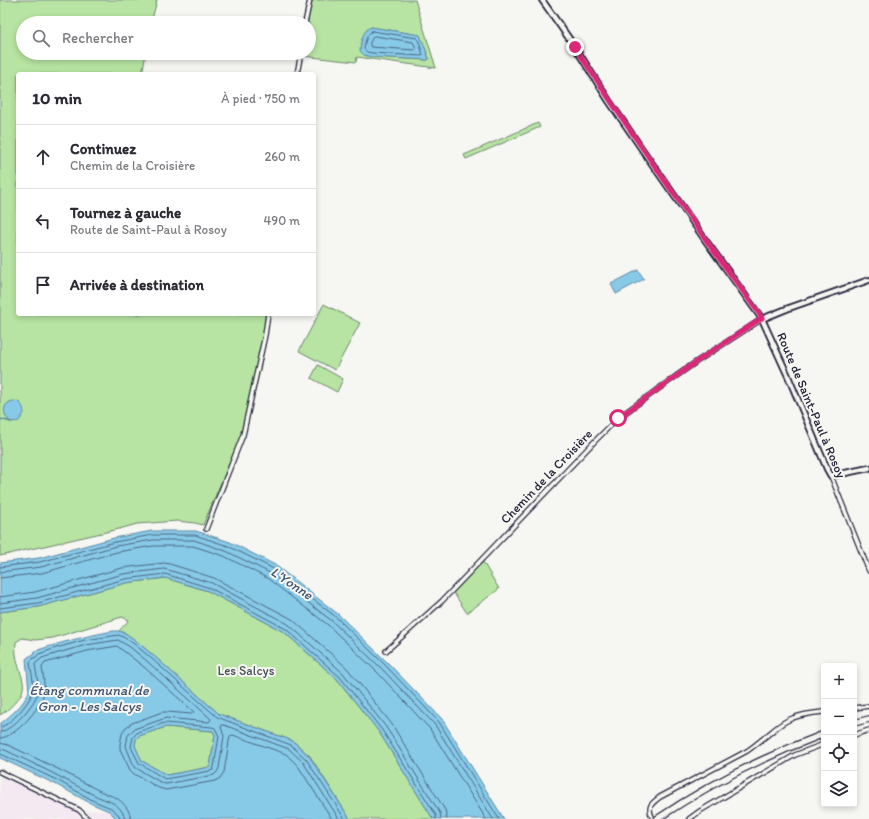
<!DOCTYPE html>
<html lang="fr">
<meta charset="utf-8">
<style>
:root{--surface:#fff;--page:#f7f7f7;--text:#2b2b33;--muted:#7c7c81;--line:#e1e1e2}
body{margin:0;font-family:Itim,sans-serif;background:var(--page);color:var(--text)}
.controls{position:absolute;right:12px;bottom:12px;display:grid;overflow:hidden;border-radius:4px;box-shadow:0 2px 6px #0003}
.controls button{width:36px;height:36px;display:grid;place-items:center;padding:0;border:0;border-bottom:1px solid var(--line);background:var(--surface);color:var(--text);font:20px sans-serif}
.stop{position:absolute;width:12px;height:12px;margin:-9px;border:3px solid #db2777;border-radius:50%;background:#fff}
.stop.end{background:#db2777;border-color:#fff;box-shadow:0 1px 4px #0008}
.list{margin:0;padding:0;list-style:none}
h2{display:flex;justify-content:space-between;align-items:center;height:52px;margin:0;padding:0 16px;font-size:17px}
h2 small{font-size:13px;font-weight:400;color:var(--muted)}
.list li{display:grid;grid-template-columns:26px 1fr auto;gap:12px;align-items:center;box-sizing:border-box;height:64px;padding:0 16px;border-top:1px solid var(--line)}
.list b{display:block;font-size:15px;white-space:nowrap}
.list p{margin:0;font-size:13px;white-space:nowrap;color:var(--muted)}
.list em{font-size:13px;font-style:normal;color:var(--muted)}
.icon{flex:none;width:22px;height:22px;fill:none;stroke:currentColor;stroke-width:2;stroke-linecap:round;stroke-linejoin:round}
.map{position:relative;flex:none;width:869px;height:819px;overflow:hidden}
.search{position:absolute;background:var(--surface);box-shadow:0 2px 6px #0003;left:16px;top:16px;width:300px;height:44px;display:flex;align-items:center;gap:10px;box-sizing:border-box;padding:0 14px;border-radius:22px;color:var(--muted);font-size:15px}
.panel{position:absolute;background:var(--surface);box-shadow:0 2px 6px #0003;left:16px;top:72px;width:300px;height:244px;border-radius:4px}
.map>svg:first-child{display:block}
.built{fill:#f4e8f1}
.green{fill:#b7e4a2;stroke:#6c836e;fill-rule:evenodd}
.water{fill:#87cae8;stroke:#5f87a3;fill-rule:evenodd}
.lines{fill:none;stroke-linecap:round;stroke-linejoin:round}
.shore{stroke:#4a6580;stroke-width:1}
.stream{stroke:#5f87a3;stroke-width:1.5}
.minor-casing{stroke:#22223b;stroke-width:6}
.tertiary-casing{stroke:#22223b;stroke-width:8}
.primary-casing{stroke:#22223b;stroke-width:8}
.minor{stroke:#f6f6f2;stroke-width:3.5}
.tertiary{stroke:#f6f6f2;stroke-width:4.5}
.primary{stroke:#f6f6f2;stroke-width:5.5}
.route{stroke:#db2777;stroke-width:5}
.labels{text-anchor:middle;stroke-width:4;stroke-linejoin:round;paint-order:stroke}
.street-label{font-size:13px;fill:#22223b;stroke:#f6f6f2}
.park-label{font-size:13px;fill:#475255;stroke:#f6f6f2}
.water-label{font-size:14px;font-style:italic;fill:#40546f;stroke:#f6f6f2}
</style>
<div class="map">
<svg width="869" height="819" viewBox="0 0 869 819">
<rect width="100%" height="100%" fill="#f6f6f2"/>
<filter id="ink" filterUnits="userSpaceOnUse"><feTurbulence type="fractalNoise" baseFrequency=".025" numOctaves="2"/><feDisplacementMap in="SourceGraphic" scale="8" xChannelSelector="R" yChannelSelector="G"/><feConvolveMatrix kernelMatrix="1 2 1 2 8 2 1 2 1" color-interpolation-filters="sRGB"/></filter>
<g filter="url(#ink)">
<path class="built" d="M 0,774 L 78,811 L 109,811 L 117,819 L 0,819 Z"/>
<path class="green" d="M 0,0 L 157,0 L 151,23 L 23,23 L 23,53 L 146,53 L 142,74 L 18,74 L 18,314 L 267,314 L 266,323 L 242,434 L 203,525 L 195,523 L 177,521 L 137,524 L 119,529 L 0,556 Z
M 311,0 L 415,0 L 436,68 L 357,57 L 356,62 L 302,56 L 302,53 L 309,53 L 309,23 L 307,23 ZM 371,27 L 419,35 L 422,40 L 429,59 L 427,60 L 371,57 L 365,55 Z
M 538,123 L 540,127 L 466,159 L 464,155 Z
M 324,304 L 360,323 L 335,370 L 299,351 Z
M 318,365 L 343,379 L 337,392 L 311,378 Z
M 483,562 L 499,589 L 467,613 L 453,592 Z
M 166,578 L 208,591 L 284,632 L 337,679 L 379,732 L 433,819 L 350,819 L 310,756 L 293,741 L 219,714 L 154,656 L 135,640 L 125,633 L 119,631 L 129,620 L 122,617 L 53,638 L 35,640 L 22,638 L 16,642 C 15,650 16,657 18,664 C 20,673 26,683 22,692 C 21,695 19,698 17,700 C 12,706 7,711 0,715 L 0,612 L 38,607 L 126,583 Z
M 166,727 L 213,731 L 215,735 L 210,767 L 167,775 L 142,761 L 135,746 L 136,739 L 139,736 Z"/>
<path class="water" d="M 371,27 L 420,35 L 422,40 L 429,59 L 428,60 L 371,57 L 364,55 L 360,51 C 361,43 362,30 371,27 Z
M 638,270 L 644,279 L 616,294 L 611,284 Z
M 15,401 C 22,402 23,407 24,413 L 19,421 C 17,421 14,422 12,422 C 6,421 2,410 6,405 C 8,402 12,401 15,401 Z
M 152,531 L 196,531 L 230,542 L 275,565 L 338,614 L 388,663 L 442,719 L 504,819 L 433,819 L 379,732 L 337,679 L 284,632 L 208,591 L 165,578 L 126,583 L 38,607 L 0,612 L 0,563 L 39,558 L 114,538 Z
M 113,631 L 119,631 L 125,633 L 135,640 L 154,656 L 219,714 L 293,741 L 309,756 L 350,819 L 117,819 L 109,811 L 92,804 L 55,784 L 0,758 L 0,724 C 11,715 24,705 29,691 L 26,659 L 28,657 L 34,654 L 35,651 C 62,642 86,636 113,631 ZM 166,727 L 213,731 L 215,735 L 210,767 L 167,775 L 142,761 L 135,746 L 136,739 L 139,736 Z"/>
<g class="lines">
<path class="shore" d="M 372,31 L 417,38 L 419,42 L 423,55 L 421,56 L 372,53 L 367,52 L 364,49 C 365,42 366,35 372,31 Z
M 375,36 L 413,42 L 414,44 L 416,49 L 414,50 L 371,47 L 370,46 L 370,42 L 373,37 Z
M 0,567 L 40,562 L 115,542 L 152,535 L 195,535 L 228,546 L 272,568 L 336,617 L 386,666 L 439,722 L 499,819
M 0,572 L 41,567 L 116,546 L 153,540 L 194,540 L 226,551 L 270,573 L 332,621 L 382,669 L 435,725 L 493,819
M 0,578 L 42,573 L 117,552 L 153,546 L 193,546 L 224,556 L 267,578 L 328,625 L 378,673 L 430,729 L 486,819
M 0,597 L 35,592 L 122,568 L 164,563 L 170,564 L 214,578 L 292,619 L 347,668 L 391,723 L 445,810 L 447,819
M 0,603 L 37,598 L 123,574 L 164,569 L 168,570 L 212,583 L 288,624 L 343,673 L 386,727 L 440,813 L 441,819
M 0,608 L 38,603 L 125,579 L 165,574 L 210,588 L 286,629 L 340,677 L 382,730 L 436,815 L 436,819
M 165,723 L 212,727 L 215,728 L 219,736 L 214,767 L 213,770 L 210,771 L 165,779 L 139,763 L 131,747 L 133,737 L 138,732 Z
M 0,727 C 10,726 32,700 33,690 C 34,681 31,671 30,662 L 31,660 L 36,657 L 39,654 L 56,648 L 85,640 L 119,635 L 123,637 L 133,643 L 152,659 L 217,717 L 291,745 L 306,759 L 345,819
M 0,732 C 12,731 35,704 38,692 C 39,683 36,673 35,664 L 42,658 L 58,653 L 86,645 L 118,640 L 130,647 L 148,662 L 211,719 L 210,721 L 209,722 L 166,718 L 134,729 L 128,735 L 126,746 L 133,764 L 136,768 L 162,783 L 166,784 L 214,775 L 217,772 L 219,768 L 224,736 L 221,727 L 222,725 L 224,725 L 289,749 L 303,762 L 339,819
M 0,738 C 15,738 42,707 44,692 C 45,684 43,676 42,667 L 45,663 L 87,651 L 117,646 L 144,667 L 194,712 L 192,714 L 167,712 L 162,712 L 132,723 L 125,728 L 122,734 L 120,744 L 120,749 L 130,770 L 134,774 L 159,788 L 166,790 L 215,781 L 220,778 L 224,772 L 230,736 L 233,735 L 286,754 L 298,766 L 332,819
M 0,743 L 8,745 C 38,759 67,773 96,789 C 103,793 111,795 118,799 C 125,804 130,811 131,819
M 0,749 L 5,750 C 35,764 63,778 92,794 C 99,798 108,800 115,804 C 120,808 124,813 125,819
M 0,754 L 3,755 L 57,780 L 94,801 L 111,808 L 119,815 L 120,819"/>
<path class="stream" d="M 0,419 L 11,422"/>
<g class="minor-casing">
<path id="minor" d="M 305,23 L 310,0
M 297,74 L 301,53
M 831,476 L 869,571
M 206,529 L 243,435 L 265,335 L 268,314
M 386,651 L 442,601 L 594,442 L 618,418 L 633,407 L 696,362 L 762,319
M 854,708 L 869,706
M 854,735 L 869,730
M 0,772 L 79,810 L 88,819
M 652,817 C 647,806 652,803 660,797 L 747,751 C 753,747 759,742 765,737 C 774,730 781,722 793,718 C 803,714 814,713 824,712
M 689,819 L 700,811 L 795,755 L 824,744"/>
</g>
<g class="tertiary-casing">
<path id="tertiary" d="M 542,0 L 575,47 L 609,101 L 646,155 L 706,241 L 762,319 L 788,376 L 827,469 L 831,476 L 869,468
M 762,319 L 789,308 L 869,280"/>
</g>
<g class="primary-casing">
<path id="primary" d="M 854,723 L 869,719
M 657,819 C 709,784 765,756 824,734"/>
</g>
<use href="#minor" class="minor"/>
<use href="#tertiary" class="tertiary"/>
<use href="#primary" class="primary"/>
</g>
</g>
<g class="lines" filter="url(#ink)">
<path class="route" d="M 575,47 C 617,112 661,176 706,240 C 724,266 744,292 762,318 L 696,362 L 618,418"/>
</g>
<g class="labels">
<g class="street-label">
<text transform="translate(812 405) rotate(67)" y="5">Route de Saint-Paul à Rosoy</text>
<text transform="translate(546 476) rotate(-46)" y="5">Chemin de la Croisière</text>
</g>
<g class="park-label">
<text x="246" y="675">Les Salcys</text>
</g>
<g class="water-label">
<text transform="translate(292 583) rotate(34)" y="5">L'Yonne</text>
<text x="89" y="695">Étang communal de<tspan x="89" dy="16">Gron - Les Salcys</tspan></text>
</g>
</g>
</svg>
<div class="controls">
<button>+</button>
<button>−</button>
<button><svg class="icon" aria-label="locate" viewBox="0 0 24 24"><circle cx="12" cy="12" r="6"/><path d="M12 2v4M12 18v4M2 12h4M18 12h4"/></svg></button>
<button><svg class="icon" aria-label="layers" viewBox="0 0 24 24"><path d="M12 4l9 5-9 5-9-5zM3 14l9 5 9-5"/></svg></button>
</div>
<div class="stop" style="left:618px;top:418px"></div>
<div class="stop end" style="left:575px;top:47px"></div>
<div class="search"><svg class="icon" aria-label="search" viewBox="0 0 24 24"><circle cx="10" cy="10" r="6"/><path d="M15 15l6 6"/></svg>Rechercher</div>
<section class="panel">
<h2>10 min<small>À pied · 750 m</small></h2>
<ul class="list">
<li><svg class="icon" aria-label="ahead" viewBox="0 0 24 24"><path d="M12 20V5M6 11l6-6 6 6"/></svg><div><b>Continuez</b><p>Chemin de la Croisière</p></div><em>260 m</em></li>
<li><svg class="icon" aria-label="left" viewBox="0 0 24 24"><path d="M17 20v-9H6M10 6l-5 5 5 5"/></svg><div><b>Tournez à gauche</b><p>Route de Saint-Paul à Rosoy</p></div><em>490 m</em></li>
<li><svg class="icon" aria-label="arrive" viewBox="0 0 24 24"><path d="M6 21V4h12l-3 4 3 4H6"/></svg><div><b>Arrivée à destination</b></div></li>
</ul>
</section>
</div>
